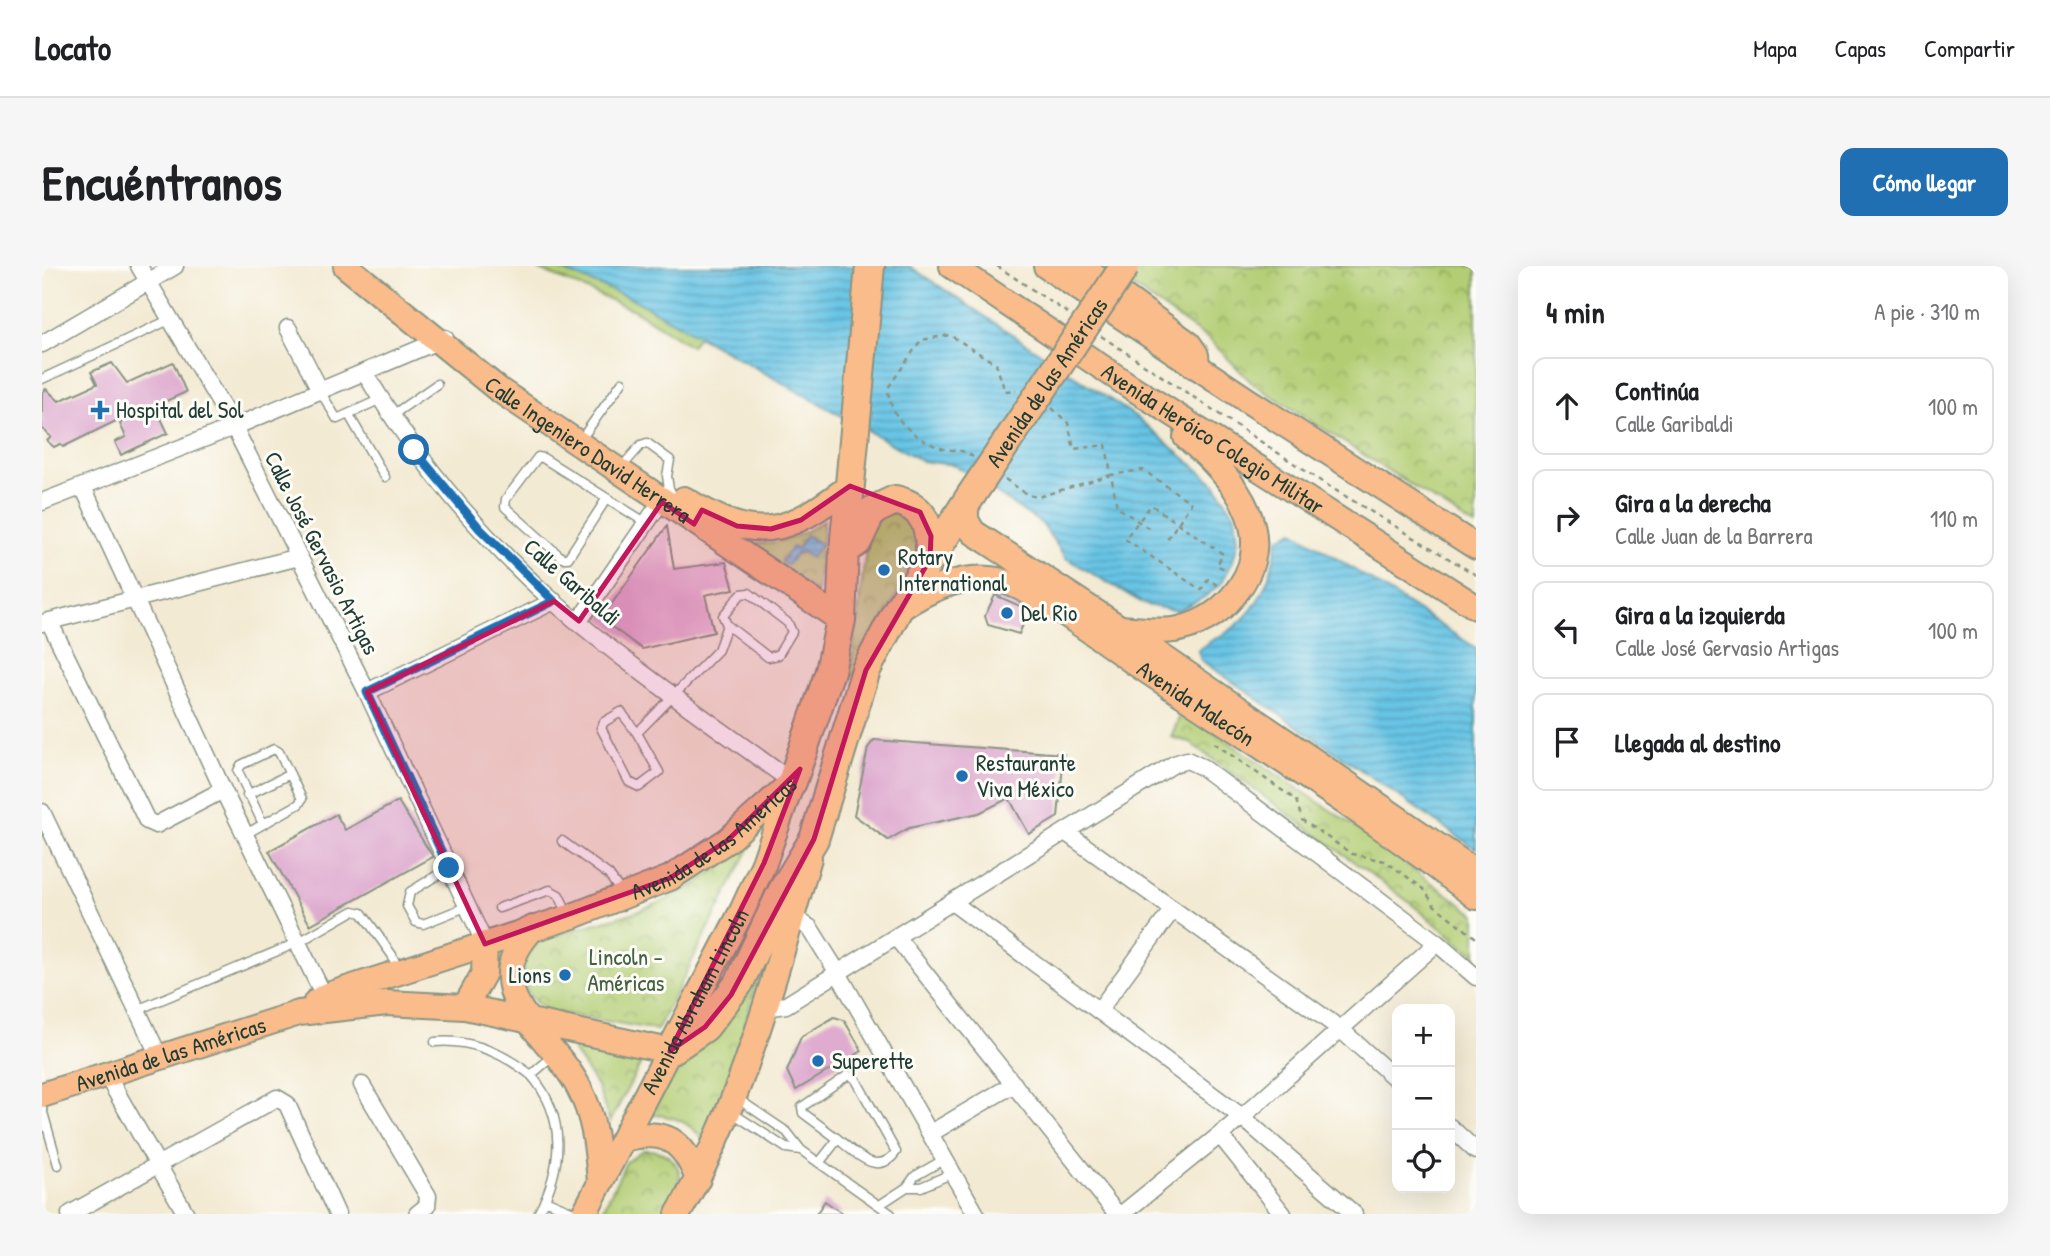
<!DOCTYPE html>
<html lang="es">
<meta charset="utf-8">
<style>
:root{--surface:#fff;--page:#f6f6f6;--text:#202124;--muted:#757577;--line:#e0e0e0;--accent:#1f6fb2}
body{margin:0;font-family:"Patrick Hand",sans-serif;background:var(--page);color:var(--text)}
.controls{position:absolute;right:21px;bottom:21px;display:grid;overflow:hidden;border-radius:14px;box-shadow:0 7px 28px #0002}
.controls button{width:63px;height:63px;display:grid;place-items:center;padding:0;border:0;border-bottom:2px solid var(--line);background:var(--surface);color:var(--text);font:35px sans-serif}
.stop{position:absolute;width:21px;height:21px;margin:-16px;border:5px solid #1f6fb2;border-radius:50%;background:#fff}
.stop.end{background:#1f6fb2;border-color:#fff;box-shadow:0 2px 7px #0008}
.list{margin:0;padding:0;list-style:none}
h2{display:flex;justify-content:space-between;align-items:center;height:91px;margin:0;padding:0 28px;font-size:30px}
h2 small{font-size:23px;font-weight:400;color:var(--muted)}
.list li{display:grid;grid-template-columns:46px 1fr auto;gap:21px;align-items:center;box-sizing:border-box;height:98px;margin:0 14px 14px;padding:0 14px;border:2px solid var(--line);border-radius:14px}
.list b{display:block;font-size:26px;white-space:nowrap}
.list p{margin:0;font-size:23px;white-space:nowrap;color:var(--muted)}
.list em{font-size:23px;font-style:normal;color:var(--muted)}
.icon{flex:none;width:38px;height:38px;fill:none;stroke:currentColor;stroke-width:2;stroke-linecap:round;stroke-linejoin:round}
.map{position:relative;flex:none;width:1434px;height:948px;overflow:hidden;border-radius:14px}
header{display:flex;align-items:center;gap:42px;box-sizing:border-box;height:98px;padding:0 35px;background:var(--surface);border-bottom:2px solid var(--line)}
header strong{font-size:33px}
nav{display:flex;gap:38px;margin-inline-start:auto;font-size:24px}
.intro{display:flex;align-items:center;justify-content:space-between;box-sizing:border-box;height:168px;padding:0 42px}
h1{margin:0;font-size:49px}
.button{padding:18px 32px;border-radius:14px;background:var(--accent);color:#fff;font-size:24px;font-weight:700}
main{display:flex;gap:42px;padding:0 42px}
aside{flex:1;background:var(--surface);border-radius:14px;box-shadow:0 7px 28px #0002}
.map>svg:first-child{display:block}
.grass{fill:#b2cd73;stroke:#688554;stroke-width:2}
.park{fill:url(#park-crowns);stroke:#688554;stroke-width:2}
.water{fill:url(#water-rules);stroke:#43808c;stroke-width:2}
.building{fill:#dfacd0}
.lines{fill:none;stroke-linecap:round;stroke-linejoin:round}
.lane-casing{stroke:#899484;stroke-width:11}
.street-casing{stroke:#899484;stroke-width:19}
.primary-casing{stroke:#899484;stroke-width:28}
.highway-casing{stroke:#899484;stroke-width:32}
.path{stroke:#899484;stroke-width:2.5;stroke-dasharray:5 5;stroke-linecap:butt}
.lane{stroke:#fff;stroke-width:8}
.street{stroke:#fff;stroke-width:16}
.primary{stroke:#fabc8b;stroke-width:24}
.highway{stroke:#fabc8b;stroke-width:28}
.highway-bridge-casing{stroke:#899484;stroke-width:32;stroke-linecap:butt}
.highway-bridge{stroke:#fabc8b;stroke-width:28}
.route{stroke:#1f6fb2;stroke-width:9}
.marked{fill:#c2185b;fill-opacity:0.2;stroke:#c2185b;stroke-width:5;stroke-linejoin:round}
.poi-dot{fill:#1f6fb2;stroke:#fdfcf7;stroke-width:2.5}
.labels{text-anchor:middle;stroke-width:6;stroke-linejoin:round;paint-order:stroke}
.street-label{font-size:23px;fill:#1f3d34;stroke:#fdfcf7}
.poi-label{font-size:23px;fill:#1f3d34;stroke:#fdfcf7;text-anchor:start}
.park-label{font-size:23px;fill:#446144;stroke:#fdfcf7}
</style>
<header>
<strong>Locato</strong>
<nav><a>Mapa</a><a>Capas</a><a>Compartir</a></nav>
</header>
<div class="intro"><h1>Encuéntranos</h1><a class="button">Cómo llegar</a></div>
<main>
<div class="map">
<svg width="1434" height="948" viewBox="0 0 1434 948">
<defs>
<pattern id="park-crowns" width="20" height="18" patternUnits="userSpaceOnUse" patternTransform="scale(1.75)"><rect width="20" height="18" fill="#b2cd73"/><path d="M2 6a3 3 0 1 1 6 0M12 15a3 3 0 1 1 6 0" fill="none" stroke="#90a85f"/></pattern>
<pattern id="water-rules" width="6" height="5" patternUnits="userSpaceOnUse" patternTransform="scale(1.75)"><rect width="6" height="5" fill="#67c4e5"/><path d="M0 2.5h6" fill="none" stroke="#54a0ba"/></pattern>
</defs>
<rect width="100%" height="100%" fill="#fdfcf7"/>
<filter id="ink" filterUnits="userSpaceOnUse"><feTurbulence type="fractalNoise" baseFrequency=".0143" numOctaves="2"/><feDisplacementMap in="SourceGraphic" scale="14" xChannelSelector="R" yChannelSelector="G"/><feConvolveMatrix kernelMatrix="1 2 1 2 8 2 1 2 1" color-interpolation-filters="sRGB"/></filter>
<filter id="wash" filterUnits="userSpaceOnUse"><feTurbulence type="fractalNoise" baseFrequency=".00686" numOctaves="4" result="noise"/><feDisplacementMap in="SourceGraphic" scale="28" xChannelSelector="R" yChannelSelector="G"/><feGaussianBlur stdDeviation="1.57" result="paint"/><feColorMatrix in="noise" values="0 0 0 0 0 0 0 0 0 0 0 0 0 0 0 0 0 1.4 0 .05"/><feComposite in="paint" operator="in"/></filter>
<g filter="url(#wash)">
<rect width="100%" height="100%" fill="#f3ead3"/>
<path class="grass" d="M 489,0 L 738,0 L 687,87 L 656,70 L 649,80 L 592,44 Z"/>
<path class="park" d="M 1061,0 L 1434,0 L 1434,261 L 1210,117 L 1168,74 Z
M 866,245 L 878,287 L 807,417 L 827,260 L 834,250 Z
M 782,254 L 775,327 L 703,278 C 733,279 757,272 782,254 Z
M 1140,445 L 1306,556 L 1434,649 L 1434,691 L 1367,636 L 1147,476 L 1129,471 Z
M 712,573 L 615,764 L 511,746 C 479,736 470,697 497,677 C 533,659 575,655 612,639 C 650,624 681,600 712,573 Z
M 716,705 L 718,706 L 689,805 L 662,875 C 648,856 632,849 608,849 L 632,805 L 684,758 Z
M 532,781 L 599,797 L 568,856 L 555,820 L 531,784 Z
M 601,884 C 619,883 632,890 638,907 L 635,929 L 622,948 L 559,948 L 584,896 Z"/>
<path class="water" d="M 509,0 L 867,0 L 1093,150 L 1173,218 L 1193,249 L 1196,275 L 1191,295 L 1179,318 L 1161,332 L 1137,345 L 1104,339 L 1024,292 L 1000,258 L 913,199 L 880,195 L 591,33 Z
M 1252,265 L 1434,382 L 1434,583 L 1159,394 L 1156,385 C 1164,376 1174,373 1184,367 C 1218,345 1230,310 1236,273 Z
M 764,269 L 779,278 L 769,292 L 760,286 L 754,288 L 745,299 L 739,296 L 750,281 L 755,283 Z"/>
<g id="blocks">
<path class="building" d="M 131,96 L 144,126 L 113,140 L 126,167 L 79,189 L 73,176 L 84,171 L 78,158 L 88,148 L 21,181 L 18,178 L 12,181 L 5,175 L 9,171 L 0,162 L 0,127 L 4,123 L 17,135 L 55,118 L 49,106 L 70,97 L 85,117 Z
M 625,260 L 632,303 L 684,296 L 692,323 L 663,329 L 672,366 L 600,383 L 559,353 Z
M 953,329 L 987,344 L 977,368 L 946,359 L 943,350 Z
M 832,474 L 1022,488 L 1016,551 L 987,568 L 967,532 L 937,547 L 867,562 L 846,574 L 812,549 L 826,482 Z
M 356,535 L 391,591 L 268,659 L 227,585 L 294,548 L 303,564 Z
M 792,751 L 802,754 L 820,785 L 754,824 L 745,805 L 759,771 Z
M 783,935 L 801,948 L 774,948 Z"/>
</g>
</g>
<g filter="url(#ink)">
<use href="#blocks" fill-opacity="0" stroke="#899484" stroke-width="2"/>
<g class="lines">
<g class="lane-casing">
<path id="lane" d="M 0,113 L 127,54
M 278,125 L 295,153 L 339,133
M 307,149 L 343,211
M 349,150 L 395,118
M 537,176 L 580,116
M 585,195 L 599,179 L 605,177 L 628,194 L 625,210 L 627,223
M 565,232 L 526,292 L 520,292 L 463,241 L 464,233 L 496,191 L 501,192 L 606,258
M 595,467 L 579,446 L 562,456 L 559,462 L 587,516 L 597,521 L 617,506 L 595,467 L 676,384 L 685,359 L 681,350 L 699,328 L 707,327 L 746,357 L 750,366 L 736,389 L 726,391 L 685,359
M 205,529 L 248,508
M 202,569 L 257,538 L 260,533 L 237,486 L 232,483 L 199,499 L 196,505 L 221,558
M 520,575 L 567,609 L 579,626
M 407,602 L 368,626 L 365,640 L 374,656 L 381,658 L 426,640
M 457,642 L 508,624 L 517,629 L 527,650
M 95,744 L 257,676 L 311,645 L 320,647 L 350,689 L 356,704
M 393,776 C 429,773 462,788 489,809 L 511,790
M 489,809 C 525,851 521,901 496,948
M 696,833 L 745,866 L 759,884 L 849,948
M 0,843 L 16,899
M 689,846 L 744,882 L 759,884
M 777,897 L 796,873 L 761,847 L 760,841 L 806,809 L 813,812 L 854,886 C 836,912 812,886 796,873
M 865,921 L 879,921 L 911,907
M 503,934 L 536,948
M 839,938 L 865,921 L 873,910 L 903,893"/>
</g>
<g class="street-casing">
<path id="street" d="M 97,0 L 192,161 L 325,426 L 443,678
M 246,62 L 278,124
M 0,78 L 133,0
M 323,107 C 374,193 437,269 512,336 C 587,401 670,457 750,516
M 41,221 L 181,524 L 286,738
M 0,236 L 192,161 L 403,72
M 7,355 L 105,555 L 114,559 L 181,524
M 537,355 L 625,227
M 0,357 L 257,291
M 325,426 L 512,335
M 0,546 L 118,792
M 1023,566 L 1297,762 L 1355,814
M 910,636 L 1200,851 L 1312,948
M 750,650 L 768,662 L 796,707 L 934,948
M 854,671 L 1075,948
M 723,742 L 744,739 L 1132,498 L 1145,494 L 1160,501 L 1395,677 L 1434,711
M 1058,743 L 1131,643
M 64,808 L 144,948
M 320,819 L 386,930 L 385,940 L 375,948
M 1408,861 L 1434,885
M 889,867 L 972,818
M 1178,869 L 1241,948
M 28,948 L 235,832 L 245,838 L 295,948
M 1080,948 L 1200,851 L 1395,677"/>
</g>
<g class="primary-casing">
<g id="primary">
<path id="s1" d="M 304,0 L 457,124 L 799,354"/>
<path id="s2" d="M 910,0 L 1086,119 L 1434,341"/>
<path d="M 1004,0 L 1205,134 L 1434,281"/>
<path d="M 642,233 C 715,278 742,270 808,220"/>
<path d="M 924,238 L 924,254 L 931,266 L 1078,362 L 1434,606"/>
<path id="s3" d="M 857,343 C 886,324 920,307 956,314 C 991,320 1064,377 1096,399 C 1209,475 1326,547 1434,631"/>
<path d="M 1078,362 C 1097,363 1119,367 1137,363 C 1163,357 1183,343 1198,321 C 1237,263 1188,208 1144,171"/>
<path d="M 491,662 C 429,728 508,765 537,822 C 553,852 555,882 558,916"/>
<path id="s4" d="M 274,736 L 283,730 L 528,651 L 628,612 L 686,574 L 750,516"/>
<path d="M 423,741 L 442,707 L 443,678"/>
<path id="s5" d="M 0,829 L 257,747 L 345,737 L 423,741 L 628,785"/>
<path d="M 582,873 C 623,862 641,874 656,913"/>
<path id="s6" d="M 542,948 L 700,645 L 722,597 L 750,516"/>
<path d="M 636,948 C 701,837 731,715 767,592"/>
</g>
</g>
<g class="highway-casing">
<path id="highway" d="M 1036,0 L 1145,79 L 1152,89 L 1153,98
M 804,283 L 815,276 L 830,245 L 853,234 C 885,241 889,264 888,293
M 750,516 L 788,405 L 799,354 L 802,284 L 828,0
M 628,785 L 663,761 L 697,717 L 741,624 L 772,573 L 824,404 L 856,343 L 928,231"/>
</g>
<path class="path" d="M 955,0 L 1027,48
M 1059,70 L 1280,216 L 1434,309
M 1010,142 L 1026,157 L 1032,183 L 1064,179 L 1069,209 L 1101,204 L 1148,236 L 1149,238 L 1124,275
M 931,191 C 916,180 910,187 896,181 C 870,171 847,151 846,122 L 879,74 L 908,69 L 954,98 L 963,125 L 974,124
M 963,213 L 986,229 L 996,231 L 1069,209 L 1075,241 L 1109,264
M 1175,319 L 1166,313 L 1159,324 L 1083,273 L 1109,239 L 1181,288 L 1175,299 L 1184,304
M 1172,477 L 1254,534 L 1260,554 L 1310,588 L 1343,595 L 1382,623 L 1392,639 L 1434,672"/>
<use href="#lane" class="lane"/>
<use href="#street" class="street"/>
<use href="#primary" class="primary"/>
<use href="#highway" class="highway"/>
<g class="highway-bridge-casing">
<g id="highway-bridge">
<path id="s7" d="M 928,231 L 1083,0"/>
</g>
</g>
<use href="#highway-bridge" class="highway-bridge"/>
</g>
</g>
<g class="lines" filter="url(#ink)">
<path class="route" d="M 372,184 L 438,263 L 512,335 L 325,426 L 407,602"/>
</g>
<path class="marked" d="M 808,220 L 878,246 L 889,270 L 888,293 L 824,404 L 772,573 L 689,729 L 663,761 L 628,785 L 722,597 L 758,503 L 686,574 L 628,612 L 443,678 L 325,426 L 512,335 L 537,355 L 620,236 L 652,258 L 660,244 L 695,260 L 729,263 L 759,254 Z"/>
<g class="poi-dot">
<path d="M54.5 133.5h7v7h7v7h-7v7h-7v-7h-7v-7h7z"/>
<circle cx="842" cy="304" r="7"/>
<circle cx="965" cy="347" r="7"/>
<circle cx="920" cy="510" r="7"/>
<circle cx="523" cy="709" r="7"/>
<circle cx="776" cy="795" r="7"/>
</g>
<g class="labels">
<g class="street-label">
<text dy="8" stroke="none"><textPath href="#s7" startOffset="138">Avenida de las Américas</textPath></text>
<text dy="8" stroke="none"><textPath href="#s2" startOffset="313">Avenida Heróico Colegio Militar</textPath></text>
<text dy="8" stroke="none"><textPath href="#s1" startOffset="304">Calle Ingeniero David Herrera</textPath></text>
<text transform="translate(280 287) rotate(63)" y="8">Calle José Gervasio Artigas</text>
<text transform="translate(530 316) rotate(41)" y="8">Calle Garibaldi</text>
<text dy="8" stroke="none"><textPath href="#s3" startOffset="340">Avenida Malecón</textPath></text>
<text dy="8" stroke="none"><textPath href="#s4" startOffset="434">Avenida de las Américas</textPath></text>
<text dy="8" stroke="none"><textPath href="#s6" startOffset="240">Avenida Abraham Lincoln</textPath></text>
<text dy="8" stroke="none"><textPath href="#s5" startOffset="135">Avenida de las Américas</textPath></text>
</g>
<g class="poi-label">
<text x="74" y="152">Hospital del Sol</text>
<text x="856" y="299">Rotary<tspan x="856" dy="26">International</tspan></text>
<text x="979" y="355">Del Rio</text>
<text x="934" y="505">Restaurante<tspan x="934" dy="26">Viva México</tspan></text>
<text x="509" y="717" text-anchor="end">Lions</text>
<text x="790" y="803">Superette</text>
</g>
<g class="park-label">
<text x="584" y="699">Lincoln -<tspan x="584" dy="26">Américas</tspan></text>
</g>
</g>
</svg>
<div class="controls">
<button>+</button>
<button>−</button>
<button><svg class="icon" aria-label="locate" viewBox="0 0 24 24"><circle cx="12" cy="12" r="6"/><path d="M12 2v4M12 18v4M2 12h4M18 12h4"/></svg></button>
</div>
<div class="stop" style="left:372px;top:184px"></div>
<div class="stop end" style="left:407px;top:602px"></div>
</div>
<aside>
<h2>4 min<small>A pie · 310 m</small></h2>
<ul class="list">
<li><svg class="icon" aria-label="ahead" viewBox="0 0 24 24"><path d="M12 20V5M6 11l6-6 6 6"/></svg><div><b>Continúa</b><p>Calle Garibaldi</p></div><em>100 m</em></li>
<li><svg class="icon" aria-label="right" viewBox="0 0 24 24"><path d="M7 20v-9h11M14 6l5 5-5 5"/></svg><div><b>Gira a la derecha</b><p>Calle Juan de la Barrera</p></div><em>110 m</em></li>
<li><svg class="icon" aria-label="left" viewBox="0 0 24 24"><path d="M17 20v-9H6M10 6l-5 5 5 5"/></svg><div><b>Gira a la izquierda</b><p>Calle José Gervasio Artigas</p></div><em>100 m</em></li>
<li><svg class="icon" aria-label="arrive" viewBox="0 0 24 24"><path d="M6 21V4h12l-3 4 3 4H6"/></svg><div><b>Llegada al destino</b></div></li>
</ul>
</aside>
</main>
